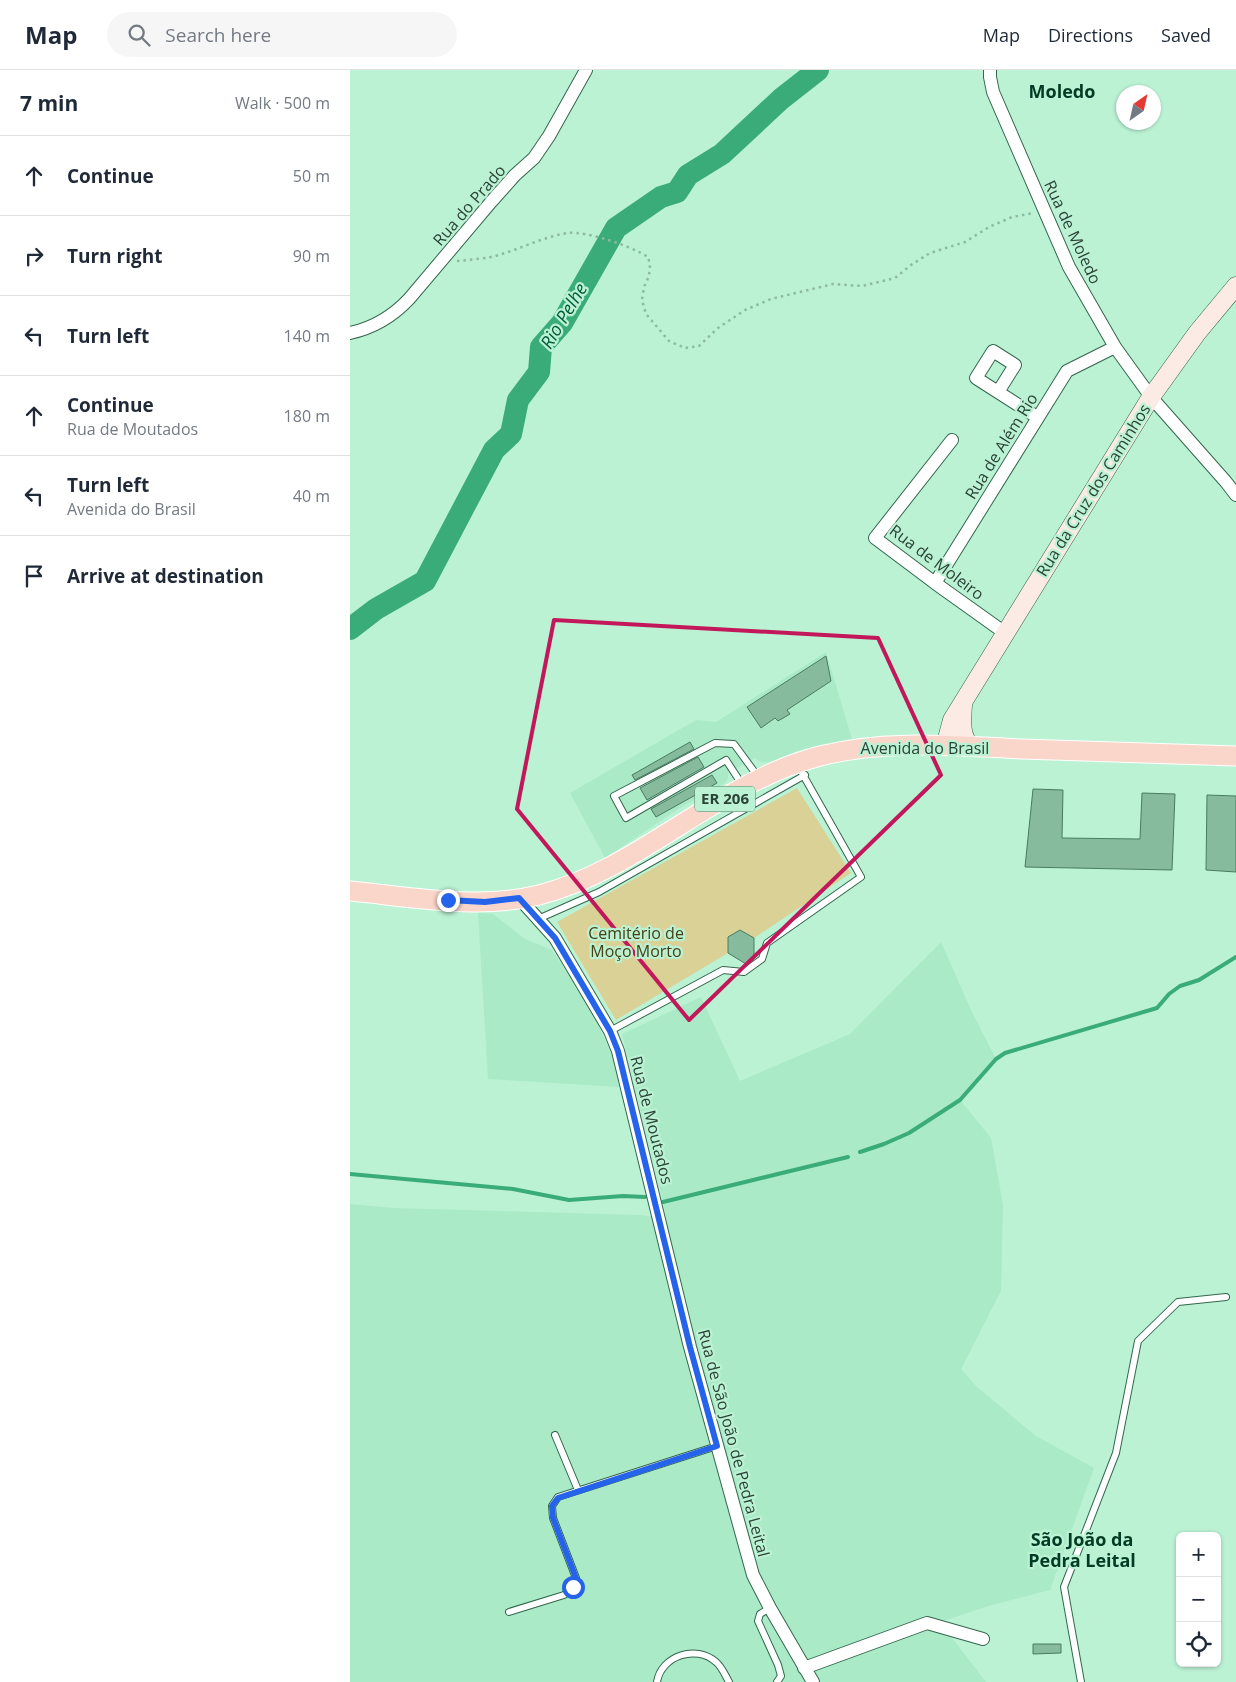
<!DOCTYPE html>
<meta charset="utf-8">
<style>
:root{--surface:#fff;--page:#f6f6f7;--text:#1f2937;--muted:#747a83;--line:#e0e1e3}
body{margin:0;font-family:"Open Sans",sans-serif;background:var(--page);color:var(--text)}
.controls{position:absolute;right:15px;bottom:15px;display:grid;overflow:hidden;border-radius:8px;box-shadow:0 1px 4px #0004}
.controls button{width:45px;height:45px;display:grid;place-items:center;padding:0;border:0;border-bottom:1px solid var(--line);background:var(--surface);color:var(--text);font:25px sans-serif}
.compass{position:absolute;left:766px;top:15px;width:45px;height:45px;border-radius:50%;background:var(--surface);box-shadow:0 1px 4px #0004;rotate:34deg}
.stop{position:absolute;width:15px;height:15px;margin:-11px;border:4px solid #2563eb;border-radius:50%;background:#fff}
.stop.end{background:#2563eb;border-color:#fff;box-shadow:0 1px 5px #0008}
.list{margin:0;padding:0;list-style:none}
h2{display:flex;justify-content:space-between;align-items:center;height:65px;margin:0;padding:0 20px;font-size:21px}
h2 small{font-size:16px;font-weight:400;color:var(--muted)}
.list li{display:grid;grid-template-columns:32px 1fr auto;gap:15px;align-items:center;box-sizing:border-box;height:80px;padding:0 20px;border-top:1px solid var(--line)}
.list b{display:block;font-size:19px;white-space:nowrap}
.list p{margin:0;font-size:16px;white-space:nowrap;color:var(--muted)}
.list em{font-size:16px;font-style:normal;color:var(--muted)}
.icon{flex:none;width:28px;height:28px;fill:none;stroke:currentColor;stroke-width:2;stroke-linecap:round;stroke-linejoin:round}
.map{position:relative;flex:none;width:886px;height:1612px;overflow:hidden}
header{display:flex;align-items:center;gap:30px;box-sizing:border-box;height:70px;padding:0 25px;background:var(--surface);border-bottom:1px solid var(--line)}
header strong{font-size:24px}
nav{display:flex;gap:28px;margin-inline-start:auto;font-size:18px}
.search{width:350px;height:45px;background:var(--page);display:flex;align-items:center;gap:12px;box-sizing:border-box;padding:0 18px;border-radius:28px;color:var(--muted);font-size:19px}
main{display:flex}
aside{flex:1;background:var(--surface)}
.map>svg:first-child{display:block}
.built{fill:#aaeac7}
.green{fill:#dad197}
.lines{fill:none;stroke-linecap:round;stroke-linejoin:round}
.stream{stroke:#3aac7a;stroke-width:4}
.river{stroke:#3aac7a;stroke-width:22}
.building{fill:#86bb9e;stroke:#487c61}
.lane-casing{stroke:#33674d;stroke-width:8}
.street-casing{stroke:#33674d;stroke-width:14}
.secondary-casing{stroke:#33674d;stroke-width:19}
.primary-casing{stroke:#fff;stroke-width:21}
.path{stroke:#8dbaa1;stroke-width:2.5;stroke-dasharray:2.5 4;stroke-linecap:butt}
.lane{stroke:#fff;stroke-width:6}
.street{stroke:#fff;stroke-width:12}
.secondary{stroke:#fceae4;stroke-width:18}
.primary{stroke:#f9d6c9;stroke-width:19}
.route{stroke:#2563eb;stroke-width:6}
.marked{fill:none;stroke:#c2185b;stroke-width:4;stroke-linejoin:round}
.labels{text-anchor:middle;stroke-width:4.5;stroke-linejoin:round;paint-order:stroke}
.shield{fill:#bbf2d4;stroke:#567765;stroke-width:1}
.shield-label{font-size:15px;font-weight:bold;fill:#2b4236}
.street-label{font-size:16px;fill:#2b4236;stroke:#bbf2d4}
.park-label{font-size:16px;fill:#474114;stroke:#bbf2d4}
.neighbourhood-label{font-size:18px;font-weight:bold;fill:#003b24;stroke:#bbf2d4}
.water-label{font-size:18px;font-style:italic;fill:#005b3a;stroke:#bbf2d4}
</style>
<header>
<strong>Map</strong>
<div class="search"><svg class="icon" aria-label="search" viewBox="0 0 24 24"><circle cx="10" cy="10" r="6"/><path d="M15 15l6 6"/></svg>Search here</div>
<nav><a>Map</a><a>Directions</a><a>Saved</a></nav>
</header>
<main>
<aside>
<h2>7 min<small>Walk · 500 m</small></h2>
<ul class="list">
<li><svg class="icon" aria-label="ahead" viewBox="0 0 24 24"><path d="M12 20V5M6 11l6-6 6 6"/></svg><div><b>Continue</b></div><em>50 m</em></li>
<li><svg class="icon" aria-label="right" viewBox="0 0 24 24"><path d="M7 20v-9h11M14 6l5 5-5 5"/></svg><div><b>Turn right</b></div><em>90 m</em></li>
<li><svg class="icon" aria-label="left" viewBox="0 0 24 24"><path d="M17 20v-9H6M10 6l-5 5 5 5"/></svg><div><b>Turn left</b></div><em>140 m</em></li>
<li><svg class="icon" aria-label="ahead" viewBox="0 0 24 24"><path d="M12 20V5M6 11l6-6 6 6"/></svg><div><b>Continue</b><p>Rua de Moutados</p></div><em>180 m</em></li>
<li><svg class="icon" aria-label="left" viewBox="0 0 24 24"><path d="M17 20v-9H6M10 6l-5 5 5 5"/></svg><div><b>Turn left</b><p>Avenida do Brasil</p></div><em>40 m</em></li>
<li><svg class="icon" aria-label="arrive" viewBox="0 0 24 24"><path d="M6 21V4h12l-3 4 3 4H6"/></svg><div><b>Arrive at destination</b></div></li>
</ul>
</aside>
<div class="map">
<svg width="886" height="1612" viewBox="0 0 886 1612">
<rect width="100%" height="100%" fill="#bbf2d4"/>
<path class="built" d="M 476,582 L 502,669 L 447,681 L 419,692 L 411,692 L 405,688 L 378,703 L 378,708 L 375,713 L 330,738 L 255,788 L 220,723 L 346,650 L 366,652 Z
M 128,843 L 143,844 L 175,869 L 202,880 L 239,936 L 265,991 L 269,1017 L 138,1009 Z
M 591,872 L 621,940 L 646,989 L 610,1030 L 641,1068 L 653,1135 L 651,1221 L 611,1299 L 627,1317 L 686,1366 L 744,1398 L 700,1520 L 642,1535 L 590,1552 L 636,1612 L 0,1612 L 0,1134 L 43,1138 L 289,1145 L 316,1148 L 313,1132 L 272,964 L 351,927 L 390,1011 L 500,964 Z"/>
<path class="green" d="M 447,718 L 501,803 L 404,868 L 404,890 L 396,894 L 378,883 L 266,950 L 207,852 Z"/>
<g class="lines">
<path class="stream" d="M 510,1082 L 534,1074 L 559,1063 L 610,1030 L 646,989 L 655,983 L 807,938 L 819,924 L 830,916 L 849,910 L 886,887
M 0,1104 L 163,1119 L 219,1130 L 273,1126 L 295,1127
M 313,1132 L 498,1087"/>
<path class="river" d="M 0,559 L 26,539 L 75,511 L 144,380 L 161,364 L 168,330 L 189,302 L 191,277 L 212,253 L 266,158 L 311,127 L 327,122 L 338,105 L 372,84 L 431,29 L 468,0"/>
</g>
<path class="building" d="M 476,586 L 481,611 L 437,640 L 440,644 L 428,651 L 425,648 L 411,658 L 397,637 Z
M 340,672 L 344,679 L 285,710 L 282,705 Z
M 348,687 L 354,697 L 297,730 L 290,718 Z
M 362,705 L 367,713 L 306,747 L 301,739 Z
M 683,719 L 713,720 L 712,768 L 790,769 L 792,723 L 825,724 L 822,800 L 675,797 Z
M 857,725 L 886,726 L 886,802 L 856,800 Z
M 390,860 L 404,868 L 404,889 L 396,894 L 378,883 L 378,867 Z
M 683,1574 L 711,1574 L 711,1583 L 683,1584 Z"/>
<g class="lines">
<g class="lane-casing">
<path id="lane" d="M 393,716 L 376,690 L 276,748 L 264,726 L 365,673 L 384,674 L 409,708
M 188,849 L 249,822 L 455,705
M 260,961 L 373,900 L 394,902 L 412,889 L 417,873 L 511,807 L 448,696
M 205,1365 L 228,1420
M 420,1538 L 410,1544 L 408,1551 L 428,1595 L 431,1606 L 427,1612
M 159,1542 L 214,1525 L 223,1517 L 226,1508 L 203,1448 L 202,1436 L 208,1427 L 367,1376
M 307,1612 C 311,1586 346,1574 366,1592 C 372,1597 375,1605 379,1612
M 731,1612 L 714,1517 L 766,1383 L 788,1271 L 828,1232 L 876,1227"/>
</g>
<g class="street-casing">
<path id="street" d="M 640,0 L 640,7 L 643,22 L 719,197 L 765,277 L 801,327 L 876,412 L 886,425
M 0,263 C 23,258 43,246 59,229 L 141,132 L 165,105 L 184,88 L 199,66 L 236,0
M 648,322 L 665,295 L 643,281 L 626,308 L 687,347
M 602,370 L 525,468 L 585,513 L 655,563
M 585,513 L 717,301 L 765,277
M 169,828 L 205,868 L 260,961 L 268,981 L 340,1277 L 403,1505 L 420,1538 L 463,1612
M 454,1598 L 577,1553 L 633,1569"/>
</g>
<g class="secondary-casing">
<path id="secondary" d="M 613,635 C 612,651 610,665 621,677
M 595,676 L 602,650 L 801,327 L 847,263 L 886,216"/>
</g>
<g class="primary-casing">
<path id="primary" d="M 0,821 C 62,827 128,840 189,825 C 291,799 368,712 470,686 C 536,669 606,676 673,679 C 744,682 815,683 886,686"/>
</g>
<path class="path" d="M 107,191 C 118,190 130,189 141,187 C 167,181 191,167 218,163 C 237,161 281,176 298,187 L 300,195 L 299,206 L 294,217 L 292,230 L 296,244 L 319,271 L 335,278 L 349,276 L 368,258 L 395,240 L 421,229 L 483,214 L 512,216 L 545,208 L 561,195 L 580,183 L 615,172 L 639,157 L 662,147 L 684,143"/>
<use href="#lane" class="lane"/>
<use href="#street" class="street"/>
<use href="#secondary" class="secondary"/>
<use href="#primary" class="primary"/>
</g>
<g class="lines">
<path class="route" d="M 98,830 L 135,832 L 169,828 L 205,868 L 260,961 L 268,981 L 340,1277 L 367,1376 L 208,1428 L 202,1436 L 203,1448 L 226,1508 L 223,1517"/>
</g>
<path class="marked" d="M 204,550 L 528,568 L 591,705 L 339,950 L 167,739 Z"/>
<g class="labels">
<rect class="shield" x="345" y="716.5" width="60" height="25" rx="4"/>
<g class="shield-label">
<text x="375" y="734">ER 206</text>
</g>
<g class="street-label">
<text transform="translate(119 135) rotate(-49)" y="6">Rua do Prado</text>
<text transform="translate(723 162) rotate(65)" y="6">Rua de Moledo</text>
<text transform="translate(651 376) rotate(-58)" y="6">Rua de Além Rio</text>
<text transform="translate(743 420) rotate(-58)" y="6">Rua da Cruz dos Caminhos</text>
<text transform="translate(587 492) rotate(37)" y="6">Rua de Moleiro</text>
<text x="575" y="684">Avenida do Brasil</text>
<text transform="translate(302 1050) rotate(76)" y="6">Rua de Moutados</text>
<text transform="translate(384 1373) rotate(75)" y="6">Rua de São João de Pedra Leital</text>
</g>
<g class="park-label">
<text x="286" y="869">Cemitério de<tspan x="286" dy="18">Moço Morto</tspan></text>
</g>
<g class="neighbourhood-label">
<text x="712" y="28">Moledo</text>
<text x="732" y="1476">São João da<tspan x="732" dy="21">Pedra Leital</tspan></text>
</g>
<g class="water-label">
<text transform="translate(214 246) rotate(-59)" y="6">Rio Pelhe</text>
</g>
</g>
</svg>
<div class="controls">
<button>+</button>
<button>−</button>
<button><svg class="icon" aria-label="locate" viewBox="0 0 24 24"><circle cx="12" cy="12" r="6"/><path d="M12 2v4M12 18v4M2 12h4M18 12h4"/></svg></button>
</div>
<svg class="compass" viewBox="-18 -18 36 36"><path d="M0-13l5 13h-10z" fill="#e53935"/><path d="M0 13l5-13h-10z" fill="#747a83"/></svg>
<div class="stop" style="left:223px;top:1517px"></div>
<div class="stop end" style="left:98px;top:830px"></div>
</div>
</main>
